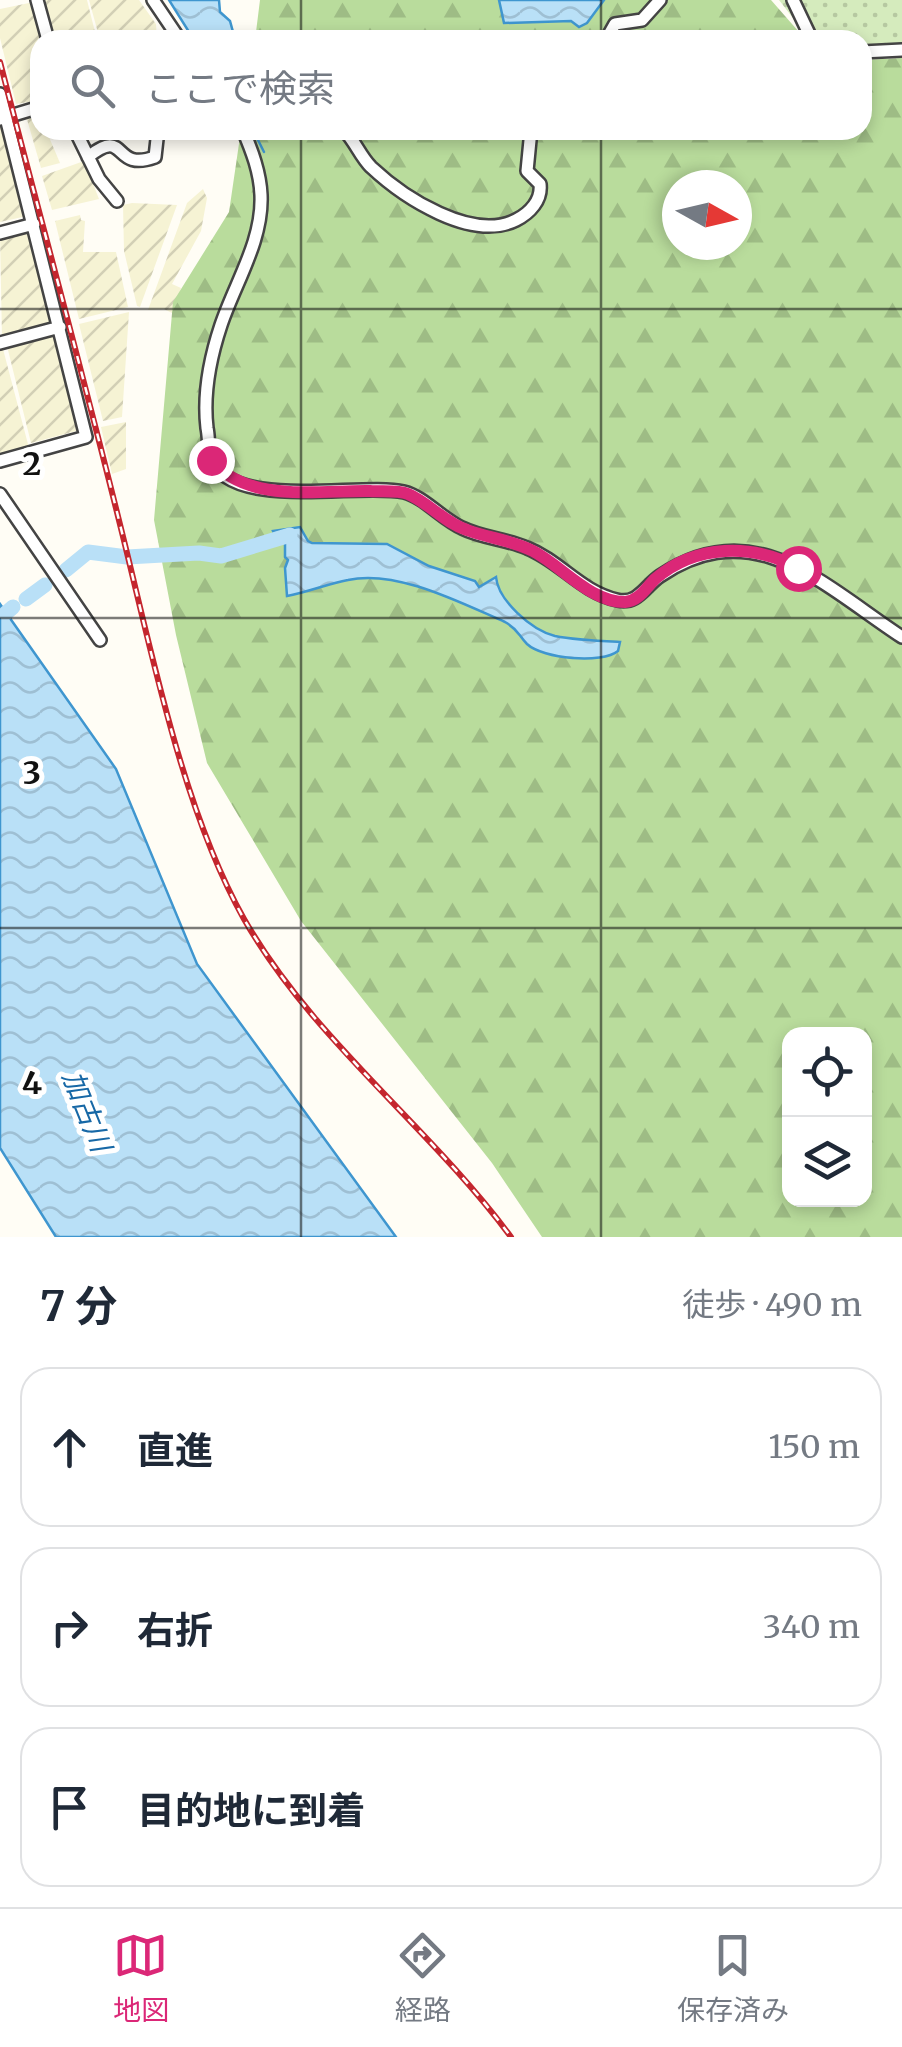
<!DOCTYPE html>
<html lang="ja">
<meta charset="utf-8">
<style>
:root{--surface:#fff;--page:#f6f6f7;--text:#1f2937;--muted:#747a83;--line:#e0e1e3;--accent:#db2777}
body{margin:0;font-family:Merriweather,"Noto Sans JP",serif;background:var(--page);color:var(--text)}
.controls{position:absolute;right:30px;bottom:30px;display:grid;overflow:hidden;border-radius:20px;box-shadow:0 5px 15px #0003}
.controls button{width:90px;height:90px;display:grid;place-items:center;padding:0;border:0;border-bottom:2px solid var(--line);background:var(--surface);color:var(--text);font:50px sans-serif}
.compass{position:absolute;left:662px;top:170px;width:90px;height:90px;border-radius:50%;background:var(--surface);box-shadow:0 5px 15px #0003;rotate:98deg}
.stop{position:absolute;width:30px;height:30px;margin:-22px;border:8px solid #db2777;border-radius:50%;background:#fff}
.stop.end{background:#db2777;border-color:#fff;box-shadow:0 2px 10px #0008}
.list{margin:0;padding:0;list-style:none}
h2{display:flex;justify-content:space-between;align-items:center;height:130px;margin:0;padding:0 40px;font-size:42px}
h2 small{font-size:32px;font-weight:400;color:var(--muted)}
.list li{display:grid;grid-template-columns:65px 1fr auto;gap:30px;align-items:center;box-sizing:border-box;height:160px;margin:0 20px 20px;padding:0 20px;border:2px solid var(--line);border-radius:30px}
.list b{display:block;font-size:38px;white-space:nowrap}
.list em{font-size:32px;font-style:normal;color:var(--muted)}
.icon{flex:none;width:55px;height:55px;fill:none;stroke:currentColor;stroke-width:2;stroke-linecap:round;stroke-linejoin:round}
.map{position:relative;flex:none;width:902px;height:1237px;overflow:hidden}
.search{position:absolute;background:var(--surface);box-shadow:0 5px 15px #0003;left:30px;right:30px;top:30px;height:110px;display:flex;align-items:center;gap:25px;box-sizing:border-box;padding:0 35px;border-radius:30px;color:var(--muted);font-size:38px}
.sheet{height:670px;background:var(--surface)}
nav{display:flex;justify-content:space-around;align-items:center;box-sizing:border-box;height:140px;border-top:2px solid var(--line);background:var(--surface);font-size:28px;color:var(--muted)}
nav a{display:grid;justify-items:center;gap:5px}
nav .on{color:var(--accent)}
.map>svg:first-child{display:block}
.farmland{fill:url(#farmland-furrows)}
.grass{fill:url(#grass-dots)}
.forest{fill:url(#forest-firs);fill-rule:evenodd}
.water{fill:url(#water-waves);stroke:#3f96cf;stroke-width:2.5}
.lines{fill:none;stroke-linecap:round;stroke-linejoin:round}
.stream{stroke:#3f96cf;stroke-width:2.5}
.river{stroke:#b9e0f7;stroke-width:15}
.minor-casing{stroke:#444;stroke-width:16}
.minor{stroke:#fff;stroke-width:11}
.rail-casing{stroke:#c4262e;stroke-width:6}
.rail{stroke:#fff;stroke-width:2.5;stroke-dasharray:8;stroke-linecap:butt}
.route{stroke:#db2777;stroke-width:12}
.grid{fill:none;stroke:#111;stroke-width:2.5;stroke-opacity:0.55}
.labels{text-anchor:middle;stroke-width:10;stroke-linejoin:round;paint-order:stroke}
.water-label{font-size:28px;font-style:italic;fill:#1768a6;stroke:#fff}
.grid-label{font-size:32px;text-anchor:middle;font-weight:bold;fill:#111;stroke:#fff;stroke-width:10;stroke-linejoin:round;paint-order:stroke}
</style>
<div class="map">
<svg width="902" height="1237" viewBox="0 0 902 1237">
<defs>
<pattern id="farmland-furrows" width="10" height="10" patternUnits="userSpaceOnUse" patternTransform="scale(2.5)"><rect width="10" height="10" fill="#f6f3d4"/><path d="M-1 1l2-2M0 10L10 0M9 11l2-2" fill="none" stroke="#d2cfb5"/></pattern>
<pattern id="grass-dots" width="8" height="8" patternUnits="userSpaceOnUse" patternTransform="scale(2.5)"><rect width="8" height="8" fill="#d5ebbd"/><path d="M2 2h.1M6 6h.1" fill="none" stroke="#b6c8a1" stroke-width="1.8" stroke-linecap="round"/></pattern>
<pattern id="forest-firs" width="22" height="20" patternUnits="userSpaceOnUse" patternTransform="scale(2.5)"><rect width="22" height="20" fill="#b9dc9c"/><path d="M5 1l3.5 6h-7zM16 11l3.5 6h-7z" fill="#9ebc85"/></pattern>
<pattern id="water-waves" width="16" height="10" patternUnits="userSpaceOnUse" patternTransform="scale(2.5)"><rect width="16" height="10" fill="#b9e0f7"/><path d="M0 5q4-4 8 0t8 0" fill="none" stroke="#9ebfd3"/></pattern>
</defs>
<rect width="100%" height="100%" fill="#fffdf5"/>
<path class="farmland" d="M 43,0 L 87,0 L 97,40 L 54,40 Z
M 89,0 L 139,0 L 156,24 L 157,40 L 100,40 Z
M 29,3 L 36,4 L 46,40 L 40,40 L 40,100 L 16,104 L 0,38 L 0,9 Z
M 33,114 L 40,114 L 40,130 L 46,130 L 60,163 L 41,168 L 26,116 Z
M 3,123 L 27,216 L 0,222 L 0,124 Z
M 84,161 L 99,199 L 52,210 L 42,176 Z
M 203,189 L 207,198 L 201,231 L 172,284 L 181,288 L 174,314 L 164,309 L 148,310 L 187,203 Z
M 132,203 L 177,205 L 140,307 L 137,306 L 124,251 L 123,205 Z
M 80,215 L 81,220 L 85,221 L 83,252 L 116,252 L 128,307 L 79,319 L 55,221 Z
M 30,227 L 56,324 L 2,338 L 0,235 Z
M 129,312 L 122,417 L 103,421 L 79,324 Z
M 55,334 L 80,430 L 31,443 L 7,346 Z
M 0,349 L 3,349 L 29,448 L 0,455 Z
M 126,422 L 126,469 L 112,474 L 101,427 Z"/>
<path class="grass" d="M 779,0 L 902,0 L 902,55 L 862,57 L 862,40 L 810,40 Z"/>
<path class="forest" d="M 260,0 L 771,0 L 806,40 L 255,40 Z
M 902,58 L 902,1237 L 542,1237 L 492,1163 L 301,921 L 207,763 L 176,635 L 154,520 L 173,302 L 229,212 L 241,130 L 862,130 L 862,60 ZM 677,185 L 737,185 L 737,245 L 677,245 ZM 790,1034 L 864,1034 L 864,1200 L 790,1200 Z"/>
<path class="water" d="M 169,0 L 219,0 L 220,12 L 230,21 L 233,32 L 225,33 L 224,40 L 194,40 Z
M 499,0 L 604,0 L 587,23 L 579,27 L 571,21 L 504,23 Z
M 300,527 L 308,541 L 312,543 L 387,544 L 429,566 L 475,581 L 479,587 L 496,577 C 498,600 531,630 555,636 C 575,640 599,641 620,642 L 618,651 C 602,664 543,659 527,644 C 518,635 519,630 505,622 C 461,603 396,569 348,580 C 327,584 308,592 287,596 L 285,568 L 288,560 L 285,557 L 285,541 L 277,541 L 273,531 Z
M 0,604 L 116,769 L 197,964 L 396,1237 L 56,1237 L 0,1148 Z"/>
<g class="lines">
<path class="stream" d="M 253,130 L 264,152"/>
<path class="river" d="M 66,570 L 88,552 L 127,557 L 199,553 L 221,556 L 290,535
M 26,599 L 45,585
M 6,613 L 13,607"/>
<g class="minor-casing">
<path id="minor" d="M 37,0 L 48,40
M 153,0 L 180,40
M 793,0 L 812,40
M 606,40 L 615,24 L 642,20 L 660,0
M 862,52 L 902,50
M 0,94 L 86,437 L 0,461
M 0,119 L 40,107
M 75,130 L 99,179 L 117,201
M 243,130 C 252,151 260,172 261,195 C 263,241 235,283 221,325 C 210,358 203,394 207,428 C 209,437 208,450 211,458 C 230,512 361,482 404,492 C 424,497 442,519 462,528 C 482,538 506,539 527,548 C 560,561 581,592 617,600 C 638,605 645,586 660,576 C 755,512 824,586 902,637
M 344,130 C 355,141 360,156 371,167 C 404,198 472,242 516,220 C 530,213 542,200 540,184 L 527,171 L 531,130
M 88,157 C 128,125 111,173 155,157 L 158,130
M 0,233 L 34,224
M 0,343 L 60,327
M 0,494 L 100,640"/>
</g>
<use href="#minor" class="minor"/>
<g class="rail-casing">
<path id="rail" d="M 0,62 C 42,225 87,388 127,553 C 155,668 186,816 244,919 C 313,1040 429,1126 511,1237"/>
</g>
<use href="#rail" class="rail"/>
</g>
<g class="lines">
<path class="route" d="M 211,460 C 248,504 319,490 370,491 C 382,492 398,490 408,494 C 429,503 445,523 467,530 C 488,538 512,540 533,551 C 562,566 590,602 625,602 C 639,601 646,588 655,579 C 696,544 752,543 798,568"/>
</g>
<path class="grid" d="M 301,0 L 301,40M 601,0 L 601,40M 301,130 L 301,1237M 601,130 L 601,1237M 0,309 L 902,309M 0,618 L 902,618M 0,928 L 902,928"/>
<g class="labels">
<g class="water-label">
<text transform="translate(87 1111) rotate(68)" y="10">加古川</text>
</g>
</g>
<g class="grid-label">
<text x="32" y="475">2</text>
<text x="32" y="784">3</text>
<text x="32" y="1094">4</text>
</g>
</svg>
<div class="controls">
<button><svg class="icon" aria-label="locate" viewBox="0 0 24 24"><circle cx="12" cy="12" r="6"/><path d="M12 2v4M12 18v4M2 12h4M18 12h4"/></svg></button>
<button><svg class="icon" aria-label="layers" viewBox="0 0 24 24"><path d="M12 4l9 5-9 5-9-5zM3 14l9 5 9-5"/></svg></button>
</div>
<svg class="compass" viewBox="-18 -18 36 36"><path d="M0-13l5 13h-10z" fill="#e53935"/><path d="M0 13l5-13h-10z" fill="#747a83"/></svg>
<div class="stop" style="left:798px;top:568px"></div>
<div class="stop end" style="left:211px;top:460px"></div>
<div class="search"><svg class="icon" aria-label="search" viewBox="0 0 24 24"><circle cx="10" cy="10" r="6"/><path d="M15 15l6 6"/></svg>ここで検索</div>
</div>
<section class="sheet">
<h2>7 分<small>徒歩 · 490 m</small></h2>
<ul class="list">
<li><svg class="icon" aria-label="ahead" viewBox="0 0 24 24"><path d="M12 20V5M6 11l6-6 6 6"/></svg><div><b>直進</b></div><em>150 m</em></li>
<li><svg class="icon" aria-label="right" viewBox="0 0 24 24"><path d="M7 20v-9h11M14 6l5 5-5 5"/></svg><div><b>右折</b></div><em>340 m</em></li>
<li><svg class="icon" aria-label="arrive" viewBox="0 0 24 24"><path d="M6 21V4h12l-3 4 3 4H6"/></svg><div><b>目的地に到着</b></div></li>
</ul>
</section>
<nav>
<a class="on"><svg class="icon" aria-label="map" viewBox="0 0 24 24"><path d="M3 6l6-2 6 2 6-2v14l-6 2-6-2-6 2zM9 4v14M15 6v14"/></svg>地図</a>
<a><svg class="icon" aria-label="directions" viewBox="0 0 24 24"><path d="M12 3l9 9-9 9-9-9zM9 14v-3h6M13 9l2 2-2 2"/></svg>経路</a>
<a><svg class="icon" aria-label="saved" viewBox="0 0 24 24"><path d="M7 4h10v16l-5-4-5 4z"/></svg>保存済み</a>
</nav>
